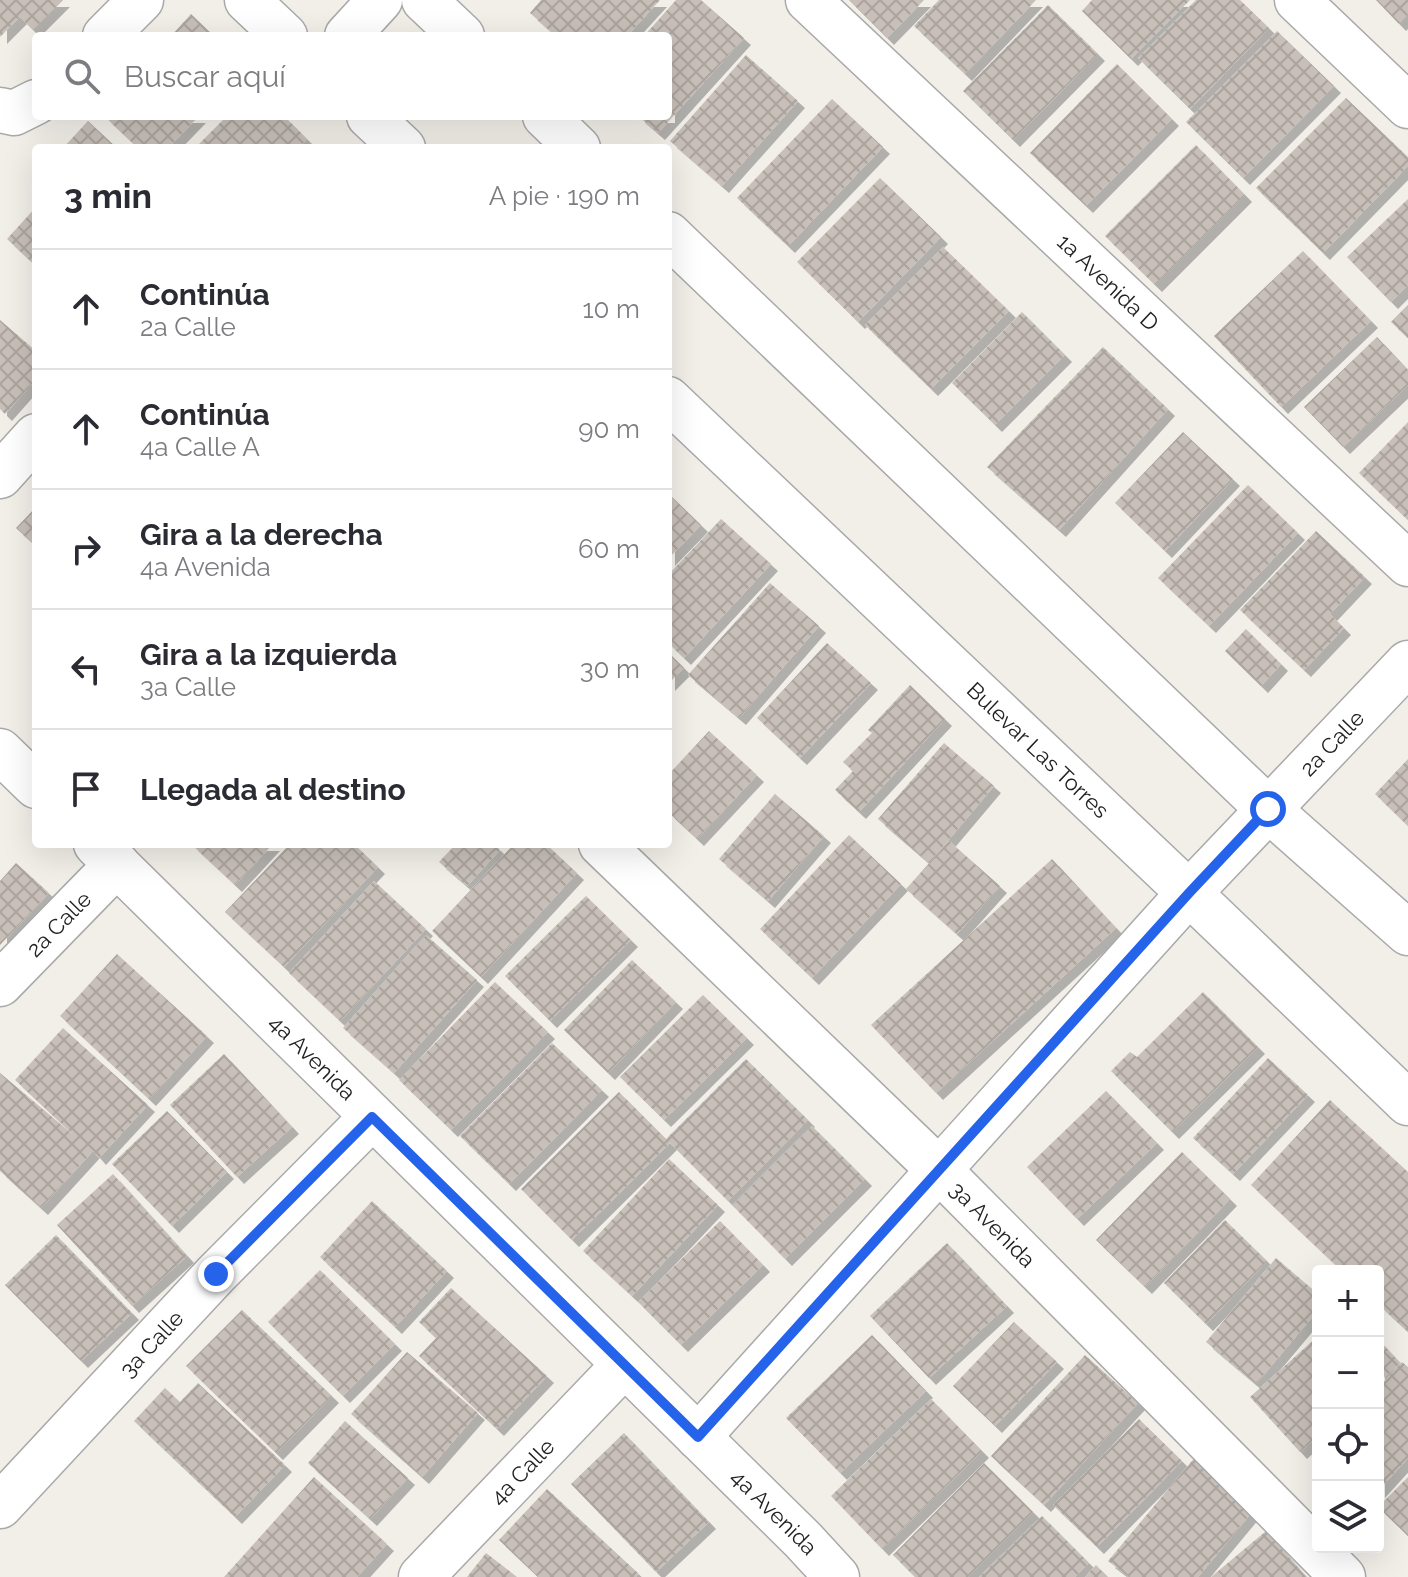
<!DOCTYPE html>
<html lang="es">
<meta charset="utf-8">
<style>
:root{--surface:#fff;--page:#f2f2f3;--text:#2b2b33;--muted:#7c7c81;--line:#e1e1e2}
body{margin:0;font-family:Raleway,sans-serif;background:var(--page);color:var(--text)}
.controls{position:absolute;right:24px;bottom:24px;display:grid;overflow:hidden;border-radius:8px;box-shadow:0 8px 32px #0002}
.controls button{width:72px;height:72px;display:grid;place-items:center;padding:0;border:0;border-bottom:2px solid var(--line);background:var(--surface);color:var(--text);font:40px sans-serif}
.stop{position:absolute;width:24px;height:24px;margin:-18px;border:6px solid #2563eb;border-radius:50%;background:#fff}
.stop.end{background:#2563eb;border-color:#fff;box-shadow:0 2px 8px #0008}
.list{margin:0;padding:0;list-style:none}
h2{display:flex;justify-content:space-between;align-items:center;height:104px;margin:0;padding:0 32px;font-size:34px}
h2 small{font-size:26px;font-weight:400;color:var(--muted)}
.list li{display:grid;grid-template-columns:52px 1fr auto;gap:24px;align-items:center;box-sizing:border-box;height:120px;padding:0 32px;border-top:2px solid var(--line)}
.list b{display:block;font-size:30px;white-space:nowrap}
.list p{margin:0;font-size:26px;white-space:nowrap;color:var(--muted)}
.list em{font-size:26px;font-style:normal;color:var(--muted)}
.icon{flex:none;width:44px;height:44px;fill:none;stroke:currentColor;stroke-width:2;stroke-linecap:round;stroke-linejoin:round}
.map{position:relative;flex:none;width:1408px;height:1577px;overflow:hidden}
.search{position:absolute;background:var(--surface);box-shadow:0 8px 32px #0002;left:32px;top:32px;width:640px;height:88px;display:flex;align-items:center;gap:20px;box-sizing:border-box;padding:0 28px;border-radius:8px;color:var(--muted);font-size:30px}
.panel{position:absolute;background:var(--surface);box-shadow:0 8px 32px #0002;left:32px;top:144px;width:640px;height:704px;border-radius:8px}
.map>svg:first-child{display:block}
.building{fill:url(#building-cross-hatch);filter:url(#shadow)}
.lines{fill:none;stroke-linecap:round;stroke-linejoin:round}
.minor-casing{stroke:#a9a9a9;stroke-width:47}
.minor{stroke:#fff;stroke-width:44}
.route{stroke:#2563eb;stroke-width:10}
.labels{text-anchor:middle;stroke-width:7;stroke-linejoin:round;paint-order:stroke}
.street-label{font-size:22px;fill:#222;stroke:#fff}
</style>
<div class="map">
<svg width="1408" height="1577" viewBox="0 0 1408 1577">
<defs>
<pattern id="building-cross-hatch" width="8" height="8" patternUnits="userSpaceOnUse" patternTransform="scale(2)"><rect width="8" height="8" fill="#c7bfb8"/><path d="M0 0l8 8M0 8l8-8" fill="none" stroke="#aba49e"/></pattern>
<filter id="shadow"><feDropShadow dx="7" dy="7" stdDeviation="0" flood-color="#0004"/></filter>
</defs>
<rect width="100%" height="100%" fill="#f2efe9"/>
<path class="building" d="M 0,0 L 63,0 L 33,30 L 20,17 L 0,37 Z
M 541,0 L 660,0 L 627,36 L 556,36 L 530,13 Z
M 676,0 L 701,0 L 744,38 L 658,133 L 638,116 L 668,116 L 668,36 L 644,36 Z
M 849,0 L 924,0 L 887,38 Z
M 939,0 L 1036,0 L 965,74 L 914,26 Z
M 1092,0 L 1190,0 L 1131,59 L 1082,11 Z
M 1196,0 L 1240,0 L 1269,28 L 1190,109 L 1138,58 Z
M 1376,0 L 1408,0 L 1408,15 L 1399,24 Z
M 1048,5 L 1098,54 L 1013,140 L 963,91 Z
M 191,14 L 214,36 L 171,36 Z
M 1277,31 L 1334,86 L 1243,178 L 1186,122 Z
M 746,55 L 798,101 L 722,186 L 670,141 Z
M 1117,64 L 1172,119 L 1086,206 L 1030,153 Z
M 1346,98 L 1408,157 L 1408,166 L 1323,253 L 1256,188 Z
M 832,99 L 883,147 L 788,246 L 737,198 Z
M 104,116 L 199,116 L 168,148 L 138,148 Z
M 227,116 L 284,116 L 307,139 L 299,148 L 195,148 Z
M 88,121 L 117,148 L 63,148 Z
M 1196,145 L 1245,195 L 1155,285 L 1105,236 Z
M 880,178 L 941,237 L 858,322 L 797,262 Z
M 1408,199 L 1408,285 L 1391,302 L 1347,257 Z
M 36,207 L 36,266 L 7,239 Z
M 943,247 L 1009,311 L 931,389 L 865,325 Z
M 1303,251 L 1371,321 L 1281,407 L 1214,336 Z
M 1408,305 L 1408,338 L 1391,322 Z
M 1022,312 L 1065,355 L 995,425 L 952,383 Z
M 0,320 L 36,351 L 36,379 L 5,414 L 0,409 Z
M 1377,337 L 1408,370 L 1408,385 L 1343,447 L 1304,407 Z
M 1103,347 L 1168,409 L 1059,530 L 987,467 Z
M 1408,422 L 1408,520 L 1359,473 Z
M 1183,432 L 1233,479 L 1165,551 L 1115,503 Z
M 1248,485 L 1298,533 L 1209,626 L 1158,578 Z
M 668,493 L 701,525 L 668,559 Z
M 36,507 L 36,546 L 16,528 Z
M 721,519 L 771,564 L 684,658 L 668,643 L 668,575 Z
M 1316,531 L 1365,577 L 1330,614 L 1344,628 L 1304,670 L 1240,610 Z
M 770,583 L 819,626 L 739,718 L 688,675 Z
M 1246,629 L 1281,664 L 1261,686 L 1225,651 Z
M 827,643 L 871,683 L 800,758 L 757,718 Z
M 668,652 L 684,668 L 668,684 Z
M 910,685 L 945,719 L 859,812 L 835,790 L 853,771 L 843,762 L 872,733 L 868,730 Z
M 709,731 L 757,775 L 697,839 L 668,812 L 668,775 Z
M 944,743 L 994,786 L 929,863 L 878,819 Z
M 1408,759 L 1408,826 L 1375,794 Z
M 775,794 L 824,836 L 768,901 L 719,859 Z
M 849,835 L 901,884 L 812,978 L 760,929 Z
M 949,841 L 1000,886 L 957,934 L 906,889 Z
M 191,844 L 273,844 L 235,885 Z
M 290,844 L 354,844 L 378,867 L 284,967 L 225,912 Z
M 456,844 L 494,844 L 500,850 L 467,886 L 439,862 Z
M 514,844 L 546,844 L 577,873 L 481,977 L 432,931 Z
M 1052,859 L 1116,928 L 936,1093 L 871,1025 Z
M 16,863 L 49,893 L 0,945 L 0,881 Z
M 374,881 L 426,929 L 340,1021 L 289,973 Z
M 586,896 L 631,940 L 550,1021 L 505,976 Z
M 426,935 L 477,980 L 394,1073 L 343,1028 Z
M 117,954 L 207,1036 L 149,1099 L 60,1016 Z
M 632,960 L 676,1002 L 608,1073 L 564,1030 Z
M 495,982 L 548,1032 L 451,1130 L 399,1080 Z
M 1203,992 L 1258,1047 L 1172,1132 L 1111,1071 L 1130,1052 L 1137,1057 Z
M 703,995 L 747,1038 L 664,1120 L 620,1077 Z
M 63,1028 L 148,1105 L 99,1158 L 93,1151 L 41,1208 L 0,1171 L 0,1073 L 76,1137 L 15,1080 Z
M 552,1043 L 602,1090 L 509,1184 L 460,1136 Z
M 224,1054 L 292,1127 L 237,1177 L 170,1105 Z
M 1268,1058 L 1308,1095 L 1233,1174 L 1193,1138 Z
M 746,1059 L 808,1120 L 728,1201 L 670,1143 L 572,1240 L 521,1189 L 619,1092 L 666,1139 Z
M 1106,1091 L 1157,1143 L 1077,1219 L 1027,1167 Z
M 1330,1100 L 1408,1172 L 1408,1332 L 1378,1304 L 1378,1271 L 1342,1271 L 1251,1185 Z
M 167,1111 L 227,1172 L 172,1226 L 112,1164 Z
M 812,1126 L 865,1179 L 785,1259 L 732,1205 Z
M 1182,1152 L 1230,1199 L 1145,1287 L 1096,1240 Z
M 669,1159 L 718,1205 L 632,1296 L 583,1251 Z
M 113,1174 L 187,1256 L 132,1306 L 57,1225 Z
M 372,1201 L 447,1271 L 395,1327 L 320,1257 Z
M 1225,1220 L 1267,1261 L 1206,1324 L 1164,1283 Z
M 720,1221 L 763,1265 L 681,1345 L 638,1302 Z
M 56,1235 L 132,1313 L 81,1361 L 5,1285 Z
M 947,1243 L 1007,1306 L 929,1378 L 870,1316 Z
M 1276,1258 L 1318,1294 L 1318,1310 L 1256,1384 L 1206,1342 Z
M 320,1270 L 395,1344 L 343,1396 L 268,1322 Z
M 451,1288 L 547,1376 L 497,1429 L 419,1356 L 436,1338 L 419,1322 Z
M 242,1310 L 332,1396 L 276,1453 L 186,1366 Z
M 1014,1322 L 1057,1362 L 995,1426 L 953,1386 Z
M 872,1335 L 926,1391 L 840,1473 L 786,1418 Z
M 1318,1336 L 1318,1436 L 1300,1452 L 1250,1397 Z
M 1378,1339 L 1400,1363 L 1378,1383 Z
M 407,1352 L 478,1413 L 422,1477 L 351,1414 Z
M 1085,1355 L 1138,1403 L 1044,1505 L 991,1456 Z
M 1402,1362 L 1408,1367 L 1408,1458 L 1378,1491 L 1378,1388 Z
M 198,1383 L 285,1465 L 235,1517 L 134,1421 L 165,1388 L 180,1402 Z
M 931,1399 L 982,1451 L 882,1549 L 831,1496 Z
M 1139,1419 L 1182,1461 L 1097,1547 L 1053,1505 Z
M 345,1421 L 408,1478 L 370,1519 L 308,1463 Z
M 624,1433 L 709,1522 L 656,1572 L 571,1484 Z
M 1196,1456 L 1257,1506 L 1198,1577 L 1129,1577 L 1108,1561 Z
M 984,1463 L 1033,1512 L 968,1577 L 915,1577 L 893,1555 Z
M 314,1477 L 387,1544 L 357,1577 L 224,1577 Z
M 1408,1477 L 1408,1536 L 1378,1507 Z
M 547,1489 L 639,1574 L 636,1577 L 538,1577 L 499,1540 Z
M 1042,1516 L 1089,1563 L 1075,1577 L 979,1577 Z
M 1266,1531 L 1306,1577 L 1211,1577 Z
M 486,1553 L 517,1577 L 467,1577 Z
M 1096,1565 L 1108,1577 L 1085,1577 Z"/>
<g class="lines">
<g class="minor-casing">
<g id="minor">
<path d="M 247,0 L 285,36"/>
<path d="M 424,0 L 462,36"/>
<path id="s1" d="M 808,0 L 1408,564"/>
<path d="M 1297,0 L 1408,106"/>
<path d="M 105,36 L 141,0"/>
<path d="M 347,36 L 380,0"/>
<path d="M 0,110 L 14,113 L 36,102"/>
<path d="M 369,116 L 403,148"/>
<path d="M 545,116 L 578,148"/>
<path d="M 668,234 L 1268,809 L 1408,933"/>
<path id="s2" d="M 668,399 L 1189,893 L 1408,1103"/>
<path d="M 0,476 L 36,436"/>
<path d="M 0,751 L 36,786"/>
<path id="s3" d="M 96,844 L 803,1540 L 837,1577"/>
<path id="s4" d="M 601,844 L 939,1170 L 1343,1577"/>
<path id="s5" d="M 0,984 L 117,864"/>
<path id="s6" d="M 698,1437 L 1189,893 L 1408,663"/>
<path id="s7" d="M 0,1506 L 216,1274 L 372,1117"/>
<path id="s8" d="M 421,1577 L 624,1365"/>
</g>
</g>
<use href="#minor" class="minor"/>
</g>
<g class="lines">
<path class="route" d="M 216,1274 L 372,1117 L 698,1437 L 1189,893 L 1268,809"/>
</g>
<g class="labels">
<g class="street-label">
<text dy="8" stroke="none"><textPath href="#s1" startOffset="412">1a Avenida D</textPath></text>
<text dy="8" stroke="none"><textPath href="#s6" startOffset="940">2a Calle</textPath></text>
<text dy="8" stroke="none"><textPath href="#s2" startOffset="510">Bulevar Las Torres</textPath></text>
<text dy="8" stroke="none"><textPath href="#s5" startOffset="84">2a Calle</textPath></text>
<text dy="8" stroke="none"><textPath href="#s3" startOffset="304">4a Avenida</textPath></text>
<text dy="8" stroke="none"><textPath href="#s4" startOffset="546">3a Avenida</textPath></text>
<text dy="8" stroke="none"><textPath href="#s7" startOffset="222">3a Calle</textPath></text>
<text dy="8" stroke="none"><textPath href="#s8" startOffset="146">4a Calle</textPath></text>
<text dy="8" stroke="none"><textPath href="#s3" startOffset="952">4a Avenida</textPath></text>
</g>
</g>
</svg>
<div class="controls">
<button>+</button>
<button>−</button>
<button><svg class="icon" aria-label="locate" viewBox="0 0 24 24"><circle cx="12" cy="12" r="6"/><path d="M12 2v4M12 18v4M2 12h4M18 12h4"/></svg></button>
<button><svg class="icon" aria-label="layers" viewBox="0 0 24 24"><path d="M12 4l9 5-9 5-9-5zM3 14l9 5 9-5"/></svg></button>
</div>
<div class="stop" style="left:1268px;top:809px"></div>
<div class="stop end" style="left:216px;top:1274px"></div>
<div class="search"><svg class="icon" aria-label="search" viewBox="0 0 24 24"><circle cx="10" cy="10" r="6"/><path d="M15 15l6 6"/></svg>Buscar aquí</div>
<section class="panel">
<h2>3 min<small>A pie · 190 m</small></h2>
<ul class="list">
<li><svg class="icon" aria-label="ahead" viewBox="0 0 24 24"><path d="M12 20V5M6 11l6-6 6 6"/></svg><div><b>Continúa</b><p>2a Calle</p></div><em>10 m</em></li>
<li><svg class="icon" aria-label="ahead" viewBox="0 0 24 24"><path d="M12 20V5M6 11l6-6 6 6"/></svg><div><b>Continúa</b><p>4a Calle A</p></div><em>90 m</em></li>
<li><svg class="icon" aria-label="right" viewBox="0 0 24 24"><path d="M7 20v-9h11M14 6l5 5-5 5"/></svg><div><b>Gira a la derecha</b><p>4a Avenida</p></div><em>60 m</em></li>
<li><svg class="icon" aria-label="left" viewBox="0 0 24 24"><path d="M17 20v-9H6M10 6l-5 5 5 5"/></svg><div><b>Gira a la izquierda</b><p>3a Calle</p></div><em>30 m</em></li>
<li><svg class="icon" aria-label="arrive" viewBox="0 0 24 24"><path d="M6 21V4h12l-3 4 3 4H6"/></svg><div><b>Llegada al destino</b></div></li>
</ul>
</section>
</div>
